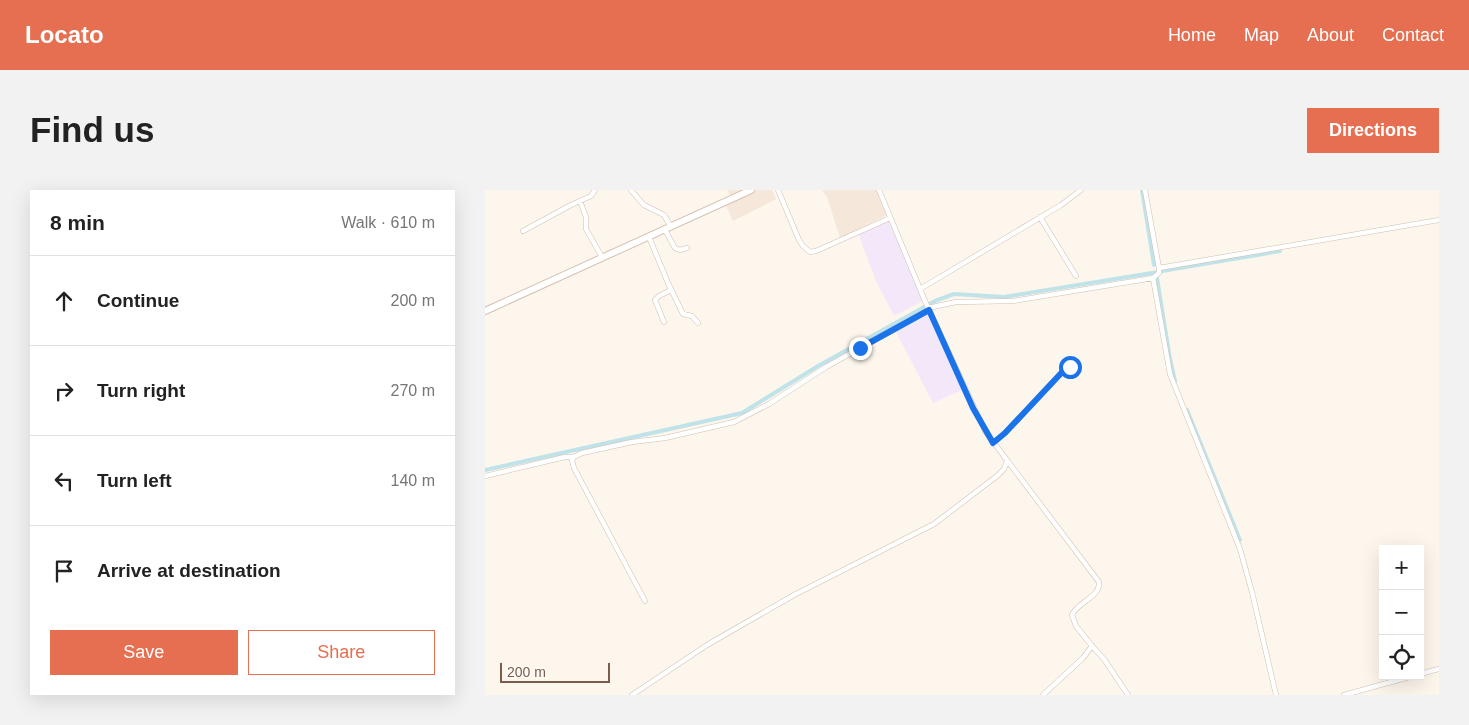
<!DOCTYPE html>
<meta charset="utf-8">
<style>
:root{--surface:#fff;--page:#f2f2f2;--text:#222;--muted:#767676;--line:#e0e0e0;--accent:#e76f51}
body{margin:0;font-family:Helvetica,sans-serif;background:var(--page);color:var(--text)}
.controls{position:absolute;right:15px;bottom:15px;display:grid;overflow:hidden;border-radius:0px;box-shadow:0 5px 20px #0002}
.controls button{width:45px;height:45px;display:grid;place-items:center;padding:0;border:0;border-bottom:1px solid var(--line);background:var(--surface);color:var(--text);font:25px sans-serif}
.scale{position:absolute;left:15px;bottom:12px;width:110px;box-sizing:border-box;padding-left:5px;border:2px solid #7a5c4d;border-top:0;font-size:14px;line-height:18px;white-space:nowrap;color:#7a5c4d;-webkit-text-stroke:4px #fffaf3;paint-order:stroke}
.stop{position:absolute;width:15px;height:15px;margin:-11px;border:4px solid #1a73e8;border-radius:50%;background:#fff}
.stop.end{background:#1a73e8;border-color:#fff;box-shadow:0 1px 5px #0008}
.list{margin:0;padding:0;list-style:none}
h2{display:flex;justify-content:space-between;align-items:center;height:65px;margin:0;padding:0 20px;font-size:21px}
h2 small{font-size:16px;font-weight:400;color:var(--muted)}
.list li{display:grid;grid-template-columns:32px 1fr auto;gap:15px;align-items:center;box-sizing:border-box;height:90px;padding:0 20px;border-top:1px solid var(--line)}
.list b{display:block;font-size:19px;white-space:nowrap}
.list em{font-size:16px;font-style:normal;color:var(--muted)}
.actions{display:flex;gap:10px;padding:15px 20px}
.actions a{flex:1;padding:11px 0;border:1px solid var(--accent);border-radius:0px;text-align:center;font-size:18px;color:var(--accent)}
.actions .main{background:var(--accent);color:#fff}
.icon{flex:none;width:28px;height:28px;fill:none;stroke:currentColor;stroke-width:2;stroke-linecap:round;stroke-linejoin:round}
.map{position:relative;flex:none;width:954px;height:505px;overflow:hidden;border-radius:0px}
header{display:flex;align-items:center;gap:30px;box-sizing:border-box;height:70px;padding:0 25px;background:var(--accent);color:#fff}
header strong{font-size:24px}
nav{display:flex;gap:28px;margin-inline-start:auto;font-size:18px}
.intro{display:flex;align-items:center;justify-content:space-between;box-sizing:border-box;height:120px;padding:0 30px}
h1{margin:0;font-size:35px}
.button{padding:12px 22px;border-radius:0px;background:var(--accent);color:#fff;font-size:18px;font-weight:700}
main{display:flex;gap:30px;padding:0 30px}
aside{flex:1;background:var(--surface);border-radius:0px;box-shadow:0 5px 20px #0002}
.map>svg:first-child{display:block}
.residential{fill:#f5e8da}
.education{fill:#f3e8fa}
.lines{fill:none;stroke-linecap:round;stroke-linejoin:round}
.canal{stroke:#bfe3e8;stroke-width:4}
.street-casing{stroke:#d1beb0;stroke-width:5.5}
.secondary-casing{stroke:#d6c0b0;stroke-width:8}
.street{stroke:#fff;stroke-width:4.5}
.secondary{stroke:#fff;stroke-width:6}
.route{stroke:#1a73e8;stroke-width:6}
</style>
<header>
<strong>Locato</strong>
<nav><a>Home</a><a>Map</a><a>About</a><a>Contact</a></nav>
</header>
<div class="intro"><h1>Find us</h1><a class="button">Directions</a></div>
<main>
<aside>
<h2>8 min<small>Walk · 610 m</small></h2>
<ul class="list">
<li><svg class="icon" aria-label="ahead" viewBox="0 0 24 24"><path d="M12 20V5M6 11l6-6 6 6"/></svg><div><b>Continue</b></div><em>200 m</em></li>
<li><svg class="icon" aria-label="right" viewBox="0 0 24 24"><path d="M7 20v-9h11M14 6l5 5-5 5"/></svg><div><b>Turn right</b></div><em>270 m</em></li>
<li><svg class="icon" aria-label="left" viewBox="0 0 24 24"><path d="M17 20v-9H6M10 6l-5 5 5 5"/></svg><div><b>Turn left</b></div><em>140 m</em></li>
<li><svg class="icon" aria-label="arrive" viewBox="0 0 24 24"><path d="M6 21V4h12l-3 4 3 4H6"/></svg><div><b>Arrive at destination</b></div></li>
</ul>
<div class="actions"><a class="main">Save</a><a>Share</a></div>
</aside>
<div class="map">
<svg width="954" height="505" viewBox="0 0 954 505">
<rect width="100%" height="100%" fill="#fdf6ec"/>
<path class="residential" d="M 242,0 L 287,0 L 291,9 L 248,31 L 241,15 L 249,12 Z
M 337,0 L 392,0 L 402,25 L 355,48 L 342,7 Z"/>
<path class="education" d="M 403,29 L 438,111 L 409,126 L 391,91 L 373,43 Z
M 442,123 L 477,200 L 448,213 L 411,142 Z"/>
<g class="lines">
<path class="canal" d="M 657,0 L 669,75
M 677,81 L 795,61
M 672,88 L 685,169 L 690,191
M 702,220 L 755,350
M 0,280 L 257,223 L 333,176 L 450,111 L 469,104 L 519,107 L 673,82"/>
<g class="street-casing">
<path id="street" d="M 146,0 L 159,15 L 179,25 L 186,37
M 293,0 L 314,50 L 318,56 L 325,62 L 331,61 L 405,28
M 394,0 L 440,111 L 500,241 L 614,392 C 616,407 592,412 587,425 L 591,436 L 607,456 L 598,468 L 558,505
M 660,0 L 674,78 L 674,83 L 668,88 L 685,184 L 755,359 L 767,402 L 791,505
M 95,11 L 101,27 L 101,39 L 117,67
M 555,27 L 591,86
M 180,40 L 190,58 L 195,60 L 202,58
M 38,41 L 86,15 L 106,6 L 110,0
M 164,47 L 183,93 L 198,124 L 207,126 L 213,133
M 674,78 L 954,30
M 435,99 L 576,15 L 596,0
M 443,118 L 471,112 L 528,111 L 668,88
M 179,132 L 170,110 L 174,106 L 186,100
M 508,253 L 520,243 L 580,179 L 585,177
M 0,286 L 80,267 L 89,267
M 160,411 L 89,278 L 87,270 L 89,267 L 97,263 L 147,252 L 180,248 L 249,232 L 284,214 L 341,177 L 444,120
M 607,456 L 619,469 L 643,505
M 935,484 L 954,479
M 147,505 L 222,455 L 309,405 L 449,334 L 512,286 L 519,279 L 522,271
M 859,505 L 928,486"/>
</g>
<g class="secondary-casing">
<path id="secondary" d="M 0,121 L 266,0"/>
</g>
<use href="#street" class="street"/>
<use href="#secondary" class="secondary"/>
</g>
<g class="lines">
<path class="route" d="M 375,158 L 444,120 L 488,218 L 508,253 L 520,243 L 580,179 L 585,177"/>
</g>
</svg>
<div class="controls">
<button>+</button>
<button>−</button>
<button><svg class="icon" aria-label="locate" viewBox="0 0 24 24"><circle cx="12" cy="12" r="6"/><path d="M12 2v4M12 18v4M2 12h4M18 12h4"/></svg></button>
</div>
<div class="scale">200 m</div>
<div class="stop" style="left:585px;top:177px"></div>
<div class="stop end" style="left:375px;top:158px"></div>
</div>
</main>
